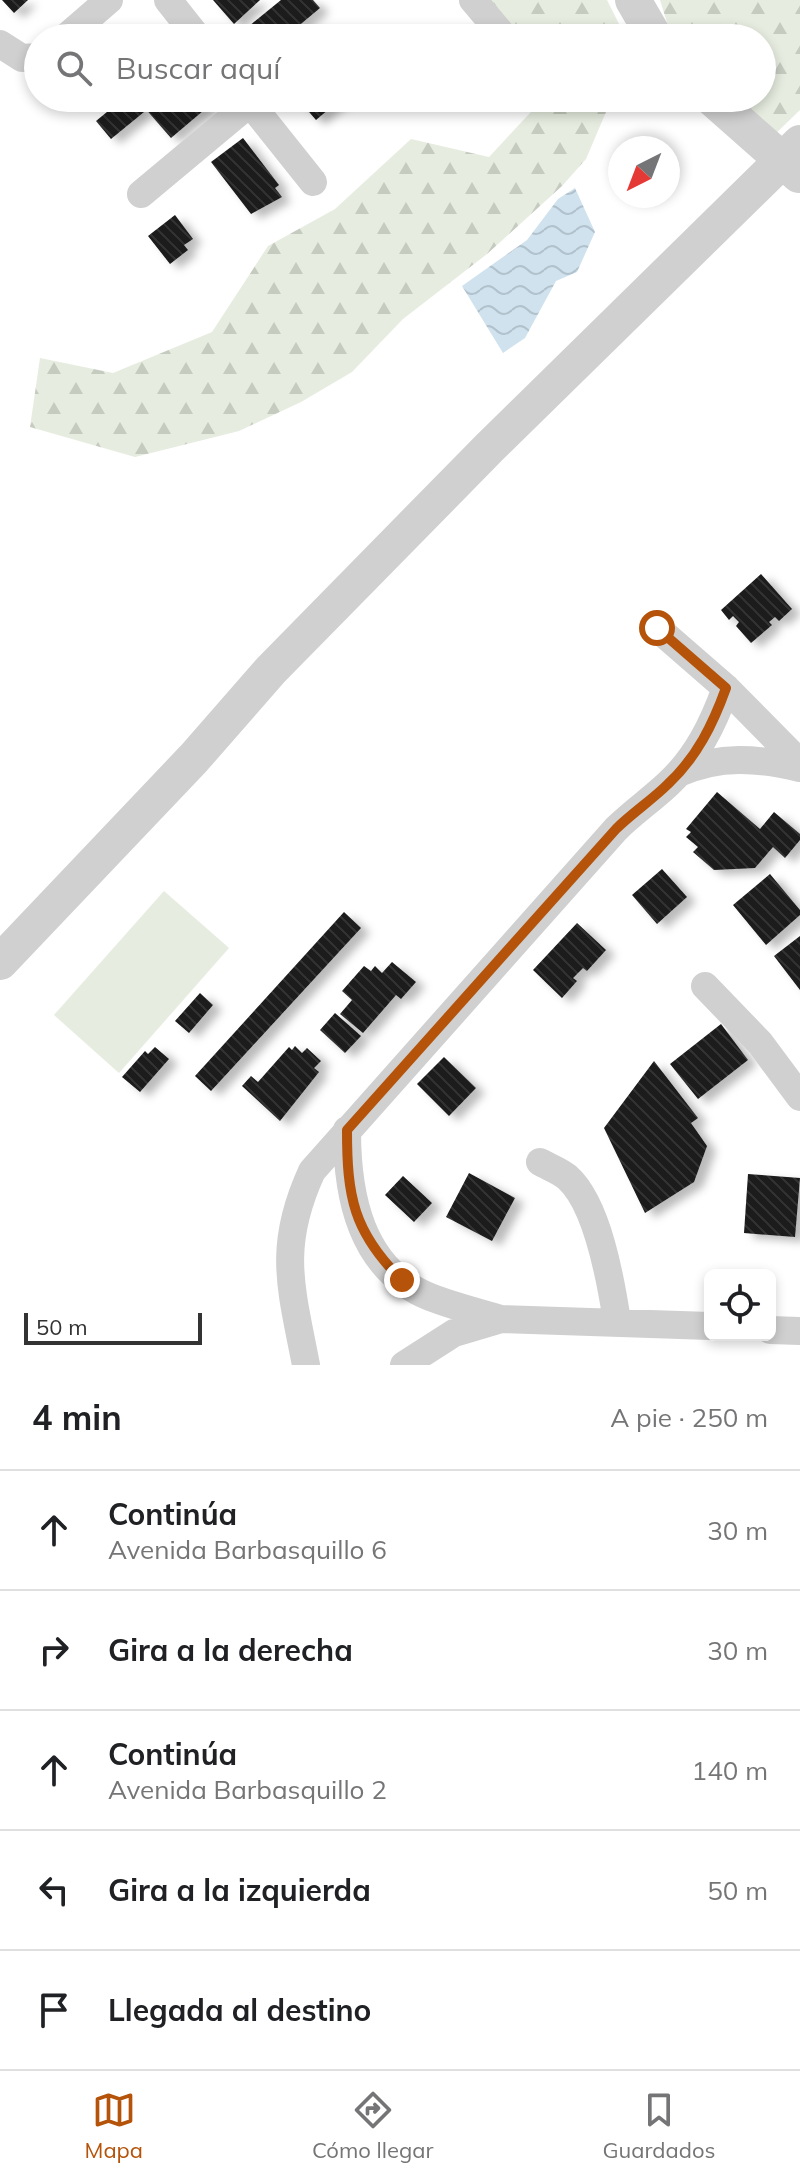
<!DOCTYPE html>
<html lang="es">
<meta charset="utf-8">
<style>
:root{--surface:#fff;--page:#f2f2f2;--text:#202124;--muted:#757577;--line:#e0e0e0;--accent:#b45309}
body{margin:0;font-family:Mulish,sans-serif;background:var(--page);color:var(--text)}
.controls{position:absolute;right:24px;bottom:24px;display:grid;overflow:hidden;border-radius:12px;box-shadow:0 4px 12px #0003}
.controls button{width:72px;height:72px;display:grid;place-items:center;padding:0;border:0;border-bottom:2px solid var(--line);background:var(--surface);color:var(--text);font:40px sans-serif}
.compass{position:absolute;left:608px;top:136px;width:72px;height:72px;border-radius:50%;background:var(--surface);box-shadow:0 4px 12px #0003;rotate:222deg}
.scale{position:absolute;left:24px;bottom:20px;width:178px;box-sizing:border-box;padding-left:8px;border:4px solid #333;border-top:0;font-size:22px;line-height:28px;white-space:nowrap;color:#333;-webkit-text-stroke:6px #fff;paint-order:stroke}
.stop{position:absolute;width:24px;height:24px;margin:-18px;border:6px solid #b45309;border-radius:50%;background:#fff}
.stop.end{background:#b45309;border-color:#fff;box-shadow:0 2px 8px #0008}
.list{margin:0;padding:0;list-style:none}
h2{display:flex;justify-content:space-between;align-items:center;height:104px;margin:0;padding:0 32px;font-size:34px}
h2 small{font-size:26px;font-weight:400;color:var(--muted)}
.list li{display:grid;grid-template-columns:52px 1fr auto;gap:24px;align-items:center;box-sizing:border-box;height:120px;padding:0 32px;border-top:2px solid var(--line)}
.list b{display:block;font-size:30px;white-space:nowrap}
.list p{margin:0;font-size:26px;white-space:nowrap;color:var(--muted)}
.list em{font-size:26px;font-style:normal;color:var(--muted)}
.icon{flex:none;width:44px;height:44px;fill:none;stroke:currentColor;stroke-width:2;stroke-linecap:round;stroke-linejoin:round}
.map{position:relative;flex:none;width:800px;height:1365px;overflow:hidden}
.search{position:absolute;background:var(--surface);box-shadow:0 4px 12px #0003;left:24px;right:24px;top:24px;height:88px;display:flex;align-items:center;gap:20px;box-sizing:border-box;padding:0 28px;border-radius:44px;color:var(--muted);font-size:30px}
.sheet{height:704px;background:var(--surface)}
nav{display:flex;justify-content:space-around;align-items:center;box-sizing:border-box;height:112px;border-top:2px solid var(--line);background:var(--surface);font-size:22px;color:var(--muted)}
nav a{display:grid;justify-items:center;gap:4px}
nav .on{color:var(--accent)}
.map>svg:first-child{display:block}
.forest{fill:url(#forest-firs)}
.park{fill:#e6ecdf}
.water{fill:url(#water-waves)}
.building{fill:url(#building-back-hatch);filter:url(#shadow)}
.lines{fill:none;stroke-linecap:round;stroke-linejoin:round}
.minor{stroke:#d0d0d0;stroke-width:28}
.tertiary{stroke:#d0d0d0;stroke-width:36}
.route{stroke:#b45309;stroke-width:10}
</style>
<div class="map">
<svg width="800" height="1365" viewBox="0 0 800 1365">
<defs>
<pattern id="forest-firs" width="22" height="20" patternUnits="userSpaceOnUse" patternTransform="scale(2)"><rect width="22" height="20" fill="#e6ecdf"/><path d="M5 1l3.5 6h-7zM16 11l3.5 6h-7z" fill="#c6cbc0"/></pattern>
<pattern id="water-waves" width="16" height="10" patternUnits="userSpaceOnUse" patternTransform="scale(2)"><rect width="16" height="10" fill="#cfe2ee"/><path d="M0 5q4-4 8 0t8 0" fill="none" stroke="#b2c2cd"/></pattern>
<pattern id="building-back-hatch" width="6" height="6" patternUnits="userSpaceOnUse" patternTransform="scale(2)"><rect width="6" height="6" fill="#1a1a1a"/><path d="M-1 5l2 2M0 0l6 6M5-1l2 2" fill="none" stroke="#333"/></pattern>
<filter id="shadow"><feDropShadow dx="9" dy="5" stdDeviation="4" flood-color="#0004"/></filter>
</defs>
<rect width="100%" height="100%" fill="#fff"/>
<path class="forest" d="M 489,0 L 607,0 L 619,24 L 619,38 L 519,38 Z
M 660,0 L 800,0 L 800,110 L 771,138 L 732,98 L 762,98 L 762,38 L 675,38 L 670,32 Z
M 544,98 L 612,98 L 586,159 L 562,186 L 487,254 L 403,319 L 352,372 L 301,402 L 239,431 L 135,457 L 30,427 L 40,358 L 113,373 L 212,332 L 268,246 L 335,209 L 411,139 L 489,157 Z"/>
<path class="park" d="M 164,891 L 229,948 L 119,1073 L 54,1015 Z"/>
<path class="water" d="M 575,188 L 595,232 L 577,272 L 556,281 L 525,338 L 503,353 L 462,286 L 527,240 L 558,199 Z"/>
<path class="building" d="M 2,0 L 28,0 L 14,13 Z
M 213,0 L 260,0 L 234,24 Z
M 281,0 L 313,0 L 320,8 L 284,38 L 240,38 L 238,35 Z
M 124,98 L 132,98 L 144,112 L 111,139 L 96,121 Z
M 136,98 L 203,98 L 210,105 L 171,138 Z
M 297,98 L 342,98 L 316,120 Z
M 243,138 L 279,185 L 275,188 L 282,197 L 251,214 L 211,162 Z
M 175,215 L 193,239 L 184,245 L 188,250 L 170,264 L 148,236 Z
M 761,574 L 792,609 L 779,621 L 775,617 L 769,622 L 772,625 L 751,643 L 736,626 L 739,622 L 733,616 L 729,620 L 721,610 Z
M 717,792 L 760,829 L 774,812 L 800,834 L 800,840 L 785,858 L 773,847 L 755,868 L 714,870 L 693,852 L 698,847 L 686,837 L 691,832 L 686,829 Z
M 662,869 L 687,897 L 657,924 L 632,895 Z
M 770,874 L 800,910 L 800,915 L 766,945 L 733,905 Z
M 344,912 L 361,928 L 211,1091 L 195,1076 Z
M 577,923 L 606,950 L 587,971 L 583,968 L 573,978 L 577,981 L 562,998 L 533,970 Z
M 800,936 L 800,990 L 774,956 Z
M 392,962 L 416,982 L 401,999 L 396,995 L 363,1033 L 340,1014 L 352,1000 L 342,991 L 364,966 L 371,971 L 375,966 L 382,973 Z
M 200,993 L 213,1005 L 189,1033 L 175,1021 Z
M 335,1013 L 361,1036 L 345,1053 L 320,1030 Z
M 721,1024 L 748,1060 L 698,1099 L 670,1064 Z
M 295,1046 L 302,1053 L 307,1048 L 321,1061 L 314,1068 L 319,1072 L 280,1121 L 242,1086 L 251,1076 L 258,1082 L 289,1047 L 292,1050 Z
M 155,1047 L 169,1059 L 140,1092 L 122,1077 L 145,1051 L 148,1054 Z
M 444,1057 L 476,1088 L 449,1116 L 417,1084 Z
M 654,1061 L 698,1118 L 691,1123 L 707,1146 L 694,1182 L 645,1213 L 604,1128 Z
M 469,1173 L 515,1198 L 492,1241 L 446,1217 Z
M 748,1174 L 800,1178 L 795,1237 L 744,1233 Z
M 403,1176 L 432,1203 L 414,1222 L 385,1195 Z"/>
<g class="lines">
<path class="minor" d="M 168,0 L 198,38
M 473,0 L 500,32
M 65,38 L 109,0
M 0,44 L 22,58 L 38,57
M 246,98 L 313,182
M 141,194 L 250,103
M 657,628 L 726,688 L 800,763
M 679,773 C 720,755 757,758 800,768
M 705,986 L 760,1043 L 800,1097
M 347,1130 C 347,1195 360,1269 430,1297 C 453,1306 477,1312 501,1319
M 540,1162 C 549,1167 560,1171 567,1177 C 598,1204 611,1282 617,1321
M 770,1330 L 800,1331
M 306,1365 C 291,1287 277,1247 312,1171 L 616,829 C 632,813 651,800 668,784 C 697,757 713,724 726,688
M 404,1365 L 454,1333 L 501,1319 L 710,1326"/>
<path class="tertiary" d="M 633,0 L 655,38
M 712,98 L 799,175
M 0,962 L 194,758 L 271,670 L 489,448 L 800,143"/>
</g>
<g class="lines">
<path class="route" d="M 402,1280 C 353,1232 347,1196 347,1130 L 616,829 C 632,813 652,800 668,784 C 697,757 713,724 726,688 L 657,628"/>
</g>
</svg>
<div class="controls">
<button><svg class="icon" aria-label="locate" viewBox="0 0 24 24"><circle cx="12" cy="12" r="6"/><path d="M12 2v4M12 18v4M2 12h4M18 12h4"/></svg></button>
</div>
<svg class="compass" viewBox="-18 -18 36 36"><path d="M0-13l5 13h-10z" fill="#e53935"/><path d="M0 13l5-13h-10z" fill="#757577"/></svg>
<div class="scale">50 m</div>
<div class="stop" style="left:657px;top:628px"></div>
<div class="stop end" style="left:402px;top:1280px"></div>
<div class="search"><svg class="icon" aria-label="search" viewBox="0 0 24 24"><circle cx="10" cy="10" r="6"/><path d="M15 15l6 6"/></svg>Buscar aquí</div>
</div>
<section class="sheet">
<h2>4 min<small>A pie · 250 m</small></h2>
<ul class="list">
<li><svg class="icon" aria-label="ahead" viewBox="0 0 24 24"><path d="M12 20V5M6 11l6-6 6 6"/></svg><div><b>Continúa</b><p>Avenida Barbasquillo 6</p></div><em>30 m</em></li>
<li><svg class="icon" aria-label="right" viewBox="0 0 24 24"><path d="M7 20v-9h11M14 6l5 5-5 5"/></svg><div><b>Gira a la derecha</b></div><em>30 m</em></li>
<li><svg class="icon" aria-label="ahead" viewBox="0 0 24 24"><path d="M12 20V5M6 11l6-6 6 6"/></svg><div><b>Continúa</b><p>Avenida Barbasquillo 2</p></div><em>140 m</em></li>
<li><svg class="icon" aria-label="left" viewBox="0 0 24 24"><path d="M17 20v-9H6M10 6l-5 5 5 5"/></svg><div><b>Gira a la izquierda</b></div><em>50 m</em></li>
<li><svg class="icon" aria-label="arrive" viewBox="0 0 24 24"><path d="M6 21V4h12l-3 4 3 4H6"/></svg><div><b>Llegada al destino</b></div></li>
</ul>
</section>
<nav>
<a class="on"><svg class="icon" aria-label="map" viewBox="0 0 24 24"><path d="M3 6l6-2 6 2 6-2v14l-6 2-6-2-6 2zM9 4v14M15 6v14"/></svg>Mapa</a>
<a><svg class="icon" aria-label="directions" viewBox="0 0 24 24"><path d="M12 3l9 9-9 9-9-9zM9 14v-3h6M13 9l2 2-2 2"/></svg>Cómo llegar</a>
<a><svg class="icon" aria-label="saved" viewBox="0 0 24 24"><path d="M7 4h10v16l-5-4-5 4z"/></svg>Guardados</a>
</nav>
